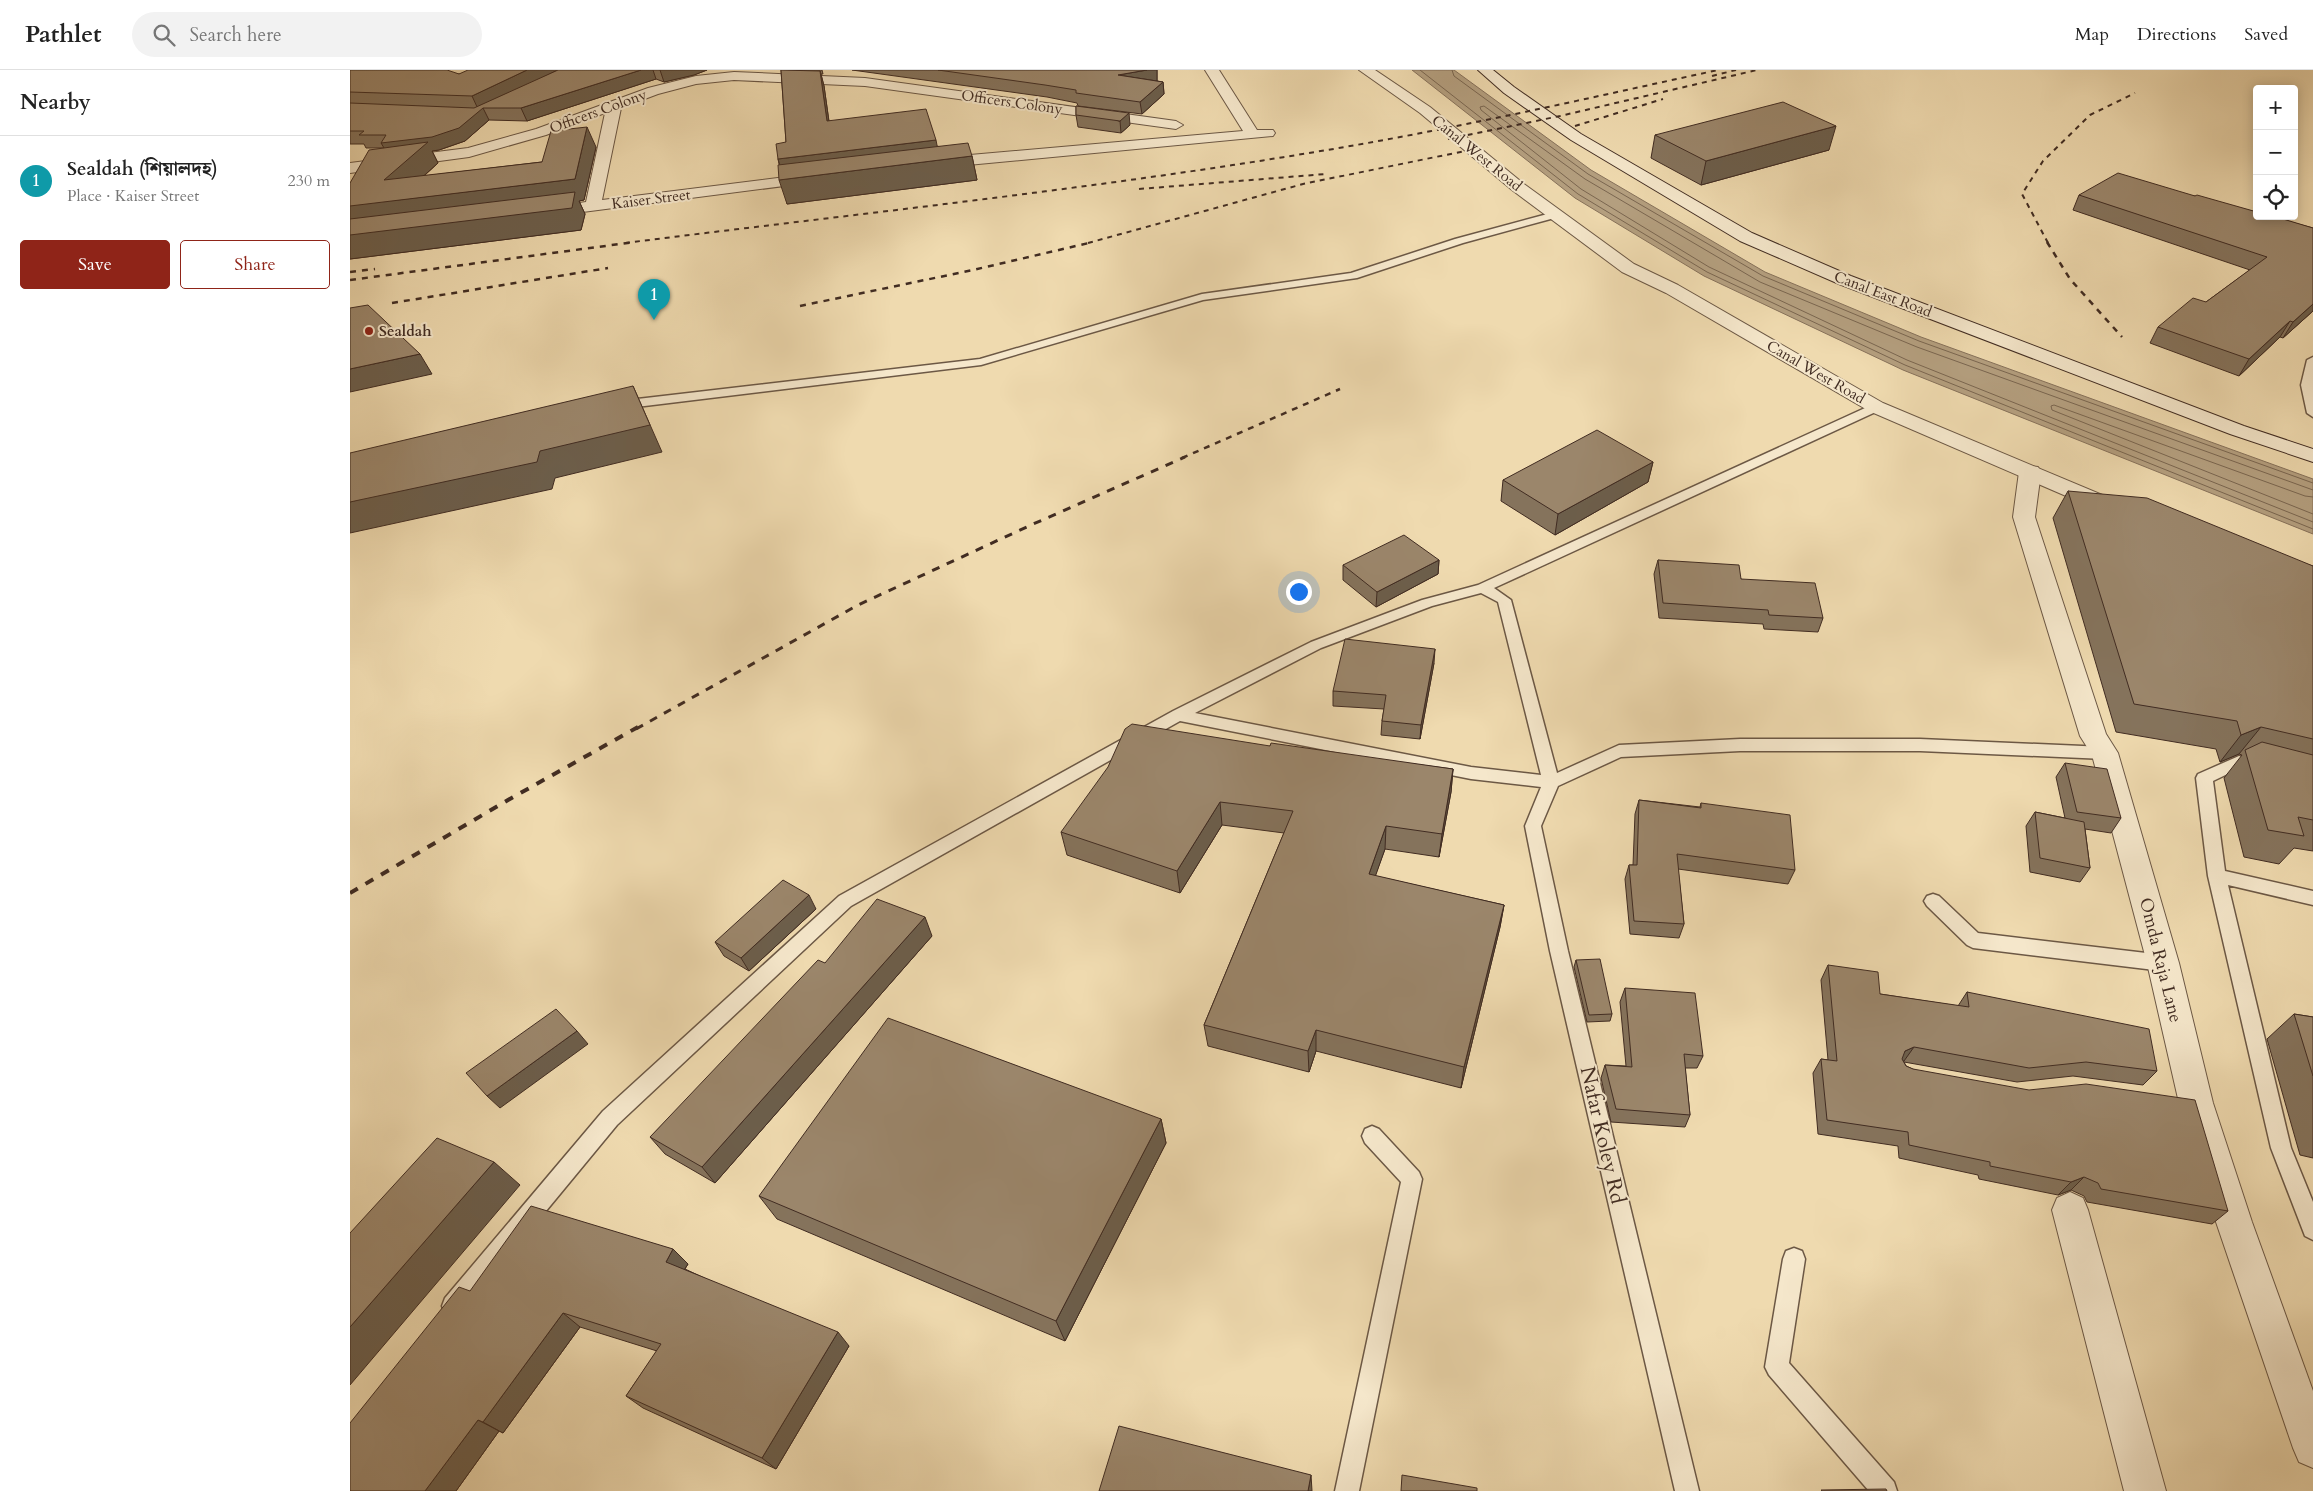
<!DOCTYPE html>
<meta charset="utf-8">
<style>
:root{--surface:#fff;--page:#f2f2f2;--text:#222;--muted:#767676;--line:#e0e0e0;--accent:#8f2418}
body{margin:0;font-family:Cardo,"Noto Serif Bengali",serif;background:var(--page);color:var(--text)}
.controls{position:absolute;right:15px;top:15px;display:grid;overflow:hidden;border-radius:5px;box-shadow:0 2px 12px #0003}
.controls button{width:45px;height:45px;display:grid;place-items:center;padding:0;border:0;border-bottom:1px solid var(--line);background:var(--surface);color:var(--text);font:25px sans-serif}
.you{position:absolute;left:948px;top:521px;width:18px;height:18px;margin:-12px;border:4px solid #fff;border-radius:50%;background:#1a73e8;box-shadow:0 0 0 8px #1a73e833}
.badge{display:grid;place-items:center;width:32px;height:32px;border-radius:50%;background:var(--accent);color:#fff;font-size:16px;font-weight:700}
.pin{position:absolute;translate:-50% -41px;filter:drop-shadow(0 1px 2px #0008)}
.pin::after{content:'';position:absolute;top:26px;width:18px;height:15px;background:inherit;clip-path:polygon(0 0,100% 0,50% 100%)}
.list{margin:0;padding:0;list-style:none}
h2{display:flex;justify-content:space-between;align-items:center;height:65px;margin:0;padding:0 20px;font-size:21px}
h2 small{font-size:16px;font-weight:400;color:var(--muted)}
.list li{display:grid;grid-template-columns:32px 1fr auto;gap:15px;align-items:center;box-sizing:border-box;height:90px;padding:0 20px;border-top:1px solid var(--line)}
.list b{display:block;font-size:19px;white-space:nowrap}
.list p{margin:0;font-size:16px;white-space:nowrap;color:var(--muted)}
.list em{font-size:16px;font-style:normal;color:var(--muted)}
.actions{display:flex;gap:10px;padding:15px 20px}
.actions a{flex:1;padding:11px 0;border:1px solid var(--accent);border-radius:5px;text-align:center;font-size:18px;color:var(--accent)}
.actions .main{background:var(--accent);color:#fff}
.icon{flex:none;width:28px;height:28px;fill:none;stroke:currentColor;stroke-width:2;stroke-linecap:round;stroke-linejoin:round}
.map{position:relative;flex:none;width:1963px;height:1421px;overflow:hidden}
header{display:flex;align-items:center;gap:30px;box-sizing:border-box;height:70px;padding:0 25px;background:var(--surface);border-bottom:1px solid var(--line)}
header strong{font-size:24px}
nav{display:flex;gap:28px;margin-inline-start:auto;font-size:18px}
.search{width:350px;height:45px;background:var(--page);display:flex;align-items:center;gap:12px;box-sizing:border-box;padding:0 18px;border-radius:28px;color:var(--muted);font-size:19px}
main{display:flex}
aside{flex:1;background:var(--surface)}
.map>svg:first-child{display:block}
.water{fill:#b49f7f;stroke:#86715a}
.lines{fill:none;stroke-linecap:round;stroke-linejoin:round}
.shore{stroke:#7a6650;stroke-width:1}
.service-casing{stroke:#6c5845;stroke-width:3}
.minor-casing{stroke:#6c5845;stroke-width:2}
.tertiary-casing{stroke:#6c5845;stroke-width:2}
.secondary-casing{stroke:#412c22;stroke-width:2}
.service{fill:#f5e7cb;fill-rule:evenodd}
.minor{fill:#f5e7cb;fill-rule:evenodd}
.tertiary{fill:#f5e7cb;fill-rule:evenodd}
.secondary{fill:#f5e7cb;fill-rule:evenodd}
.rail-far3{stroke:#412c22;stroke-width:2;stroke-dasharray:5 5;stroke-linecap:butt}
.rail-far2{stroke:#412c22;stroke-width:2.5;stroke-dasharray:6 6;stroke-linecap:butt}
.rail-far1{stroke:#412c22;stroke-width:3;stroke-dasharray:8 8;stroke-linecap:butt}
.rail{stroke:#412c22;stroke-width:4;stroke-dasharray:9 9;stroke-linecap:butt}
.wall{fill:#85735c;stroke:#412c22}
.shaded-wall{fill:#6c5e4b;stroke:#412c22}
.building{fill:#9b866b;stroke:#412c22}
.poi-dot{fill:#8f2418;stroke:#f5e7cb;stroke-width:2}
.labels{text-anchor:middle;stroke-width:4;stroke-linejoin:round;paint-order:stroke}
.far-street-label{font-size:15px;fill:#412c22;stroke:#f5e7cb}
.far-poi-label{font-size:15px;font-weight:bold;fill:#412c22;stroke:#f5e7cb;text-anchor:start}
.street-label{font-size:18px;fill:#412c22;stroke:#f5e7cb}
.near-street-label{font-size:21px;fill:#412c22;stroke:#f5e7cb}
</style>
<header>
<strong>Pathlet</strong>
<div class="search"><svg class="icon" aria-label="search" viewBox="0 0 24 24"><circle cx="10" cy="10" r="6"/><path d="M15 15l6 6"/></svg>Search here</div>
<nav><a>Map</a><a>Directions</a><a>Saved</a></nav>
</header>
<main>
<aside>
<h2>Nearby<small></small></h2>
<ul class="list">
<li><span class="badge" style="background:#0f9aa8">1</span><div><b>Sealdah (শিয়ালদহ)</b><p>Place · Kaiser Street</p></div><em>230 m</em></li>
</ul>
<div class="actions"><a class="main">Save</a><a>Share</a></div>
</aside>
<div class="map">
<svg width="1963" height="1421" viewBox="0 0 1963 1421">
<rect width="100%" height="100%" fill="#efdaaf"/>
<filter id="stains"><feTurbulence type="fractalNoise" baseFrequency=".004" numOctaves="4"/><feColorMatrix values="0 0 0 0 .2 0 0 0 0 .09 0 0 0 0 .02 0 0 0 .5 -.17"/></filter>
<radialGradient id="worn" r=".72"><stop offset=".6" stop-color="#630" stop-opacity="0"/><stop offset="1" stop-color="#630" stop-opacity=".3"/></radialGradient>
<path class="water" d="M 1062,0 L 1104,0 L 1241,100 L 1415,202 L 1571,267 L 1963,409 L 1963,464 L 1553,300 L 1354,206 L 1225,128 Z"/>
<g class="lines">
<path class="shore" d="M 1070,0 L 1228,124 L 1357,202 L 1555,295 L 1963,459
M 1102,0 L 1104,6 L 1238,104 L 1413,206 L 1569,271 L 1963,413
M 1963,420 L 1567,277 L 1410,212 L 1235,109 L 1134,36 L 1130,37 L 1131,40 L 1231,119 L 1359,197 L 1557,290 L 1963,452
M 1963,427 L 1955,426 L 1704,335 L 1701,336 L 1702,340 L 1963,444"/>
<g class="service-casing">
<path id="service" d="M 1205,142 L 1210,145 L 1208,147 L 1113,173 L 1007,208 L 853,230 L 631,295 L 270,339 L 264,335 L 270,331 L 630,289 L 852,224 L 1001,203 L 1105,169 Z
M 1963,287 L 1963,347 L 1957,343 L 1951,315 L 1957,290 Z
M 1526,333 L 1532,337 L 1530,340 L 1144,518 L 1161,530 L 1207,703 L 1269,675 L 1390,669 L 1570,669 L 1755,677 L 1761,679 L 1763,683 L 1761,687 L 1755,689 L 1570,681 L 1390,681 L 1271,687 L 1208,716 L 1191,756 L 1218,881 L 1349,1421 L 1325,1421 L 1200,881 L 1175,756 L 1191,717 L 1121,709 L 830,651 L 501,836 L 267,1055 L 111,1244 L 103,1247 L 95,1244 L 92,1236 L 95,1228 L 253,1041 L 489,826 L 823,641 L 961,572 L 1072,530 L 1128,515 ZM 1131,523 L 1148,532 L 1191,705 L 1121,697 L 845,643 L 971,578 L 1082,536 Z
M 1889,686 L 1911,692 L 1913,696 L 1911,700 L 1905,702 L 1890,698 L 1863,711 L 1875,801 L 1963,821 L 1963,835 L 1878,815 L 1941,1078 L 1963,1132 L 1963,1170 L 1955,1166 L 1921,1078 L 1858,806 L 1846,708 L 1848,704 Z
M 1583,824 L 1589,826 L 1628,863 L 1813,885 L 1819,888 L 1822,893 L 1819,898 L 1813,901 L 1623,878 L 1617,875 L 1577,836 L 1574,831 L 1577,826 Z
M 1022,1056 L 1029,1059 L 1069,1102 L 1072,1109 L 1009,1421 L 985,1421 L 1051,1112 L 1015,1073 L 1012,1066 L 1015,1059 Z
M 1444,1178 L 1452,1181 L 1455,1189 L 1439,1293 L 1544,1412 L 1547,1421 L 1519,1421 L 1419,1305 L 1415,1297 L 1433,1189 L 1436,1181 Z"/>
</g>
<g class="minor-casing">
<path id="minor" d="M 855,0 L 869,0 L 907,60 L 923,60 L 925,63 L 923,66 L 586,98 L 581,96 L 578,93 L 581,90 L 586,88 L 893,61 Z
M 384,2 L 515,8 L 826,51 L 833,55 L 826,59 L 515,16 L 384,10 L 346,14 L 308,24 L 271,38 L 252,130 L 467,103 L 473,105 L 475,108 L 473,111 L 194,147 L 188,145 L 186,142 L 188,139 L 236,132 L 255,43 L 196,65 L 119,87 L 0,103 L 0,93 L 118,78 L 186,59 L 298,18 L 346,6 Z
M 1680,396 L 1688,397 L 1691,402 L 1685,447 L 1756,664 L 1768,683 L 1829,893 L 1863,1033 L 1902,1152 L 1963,1321 L 1963,1398 L 1949,1392 L 1943,1378 L 1866,1152 L 1829,1033 L 1797,893 L 1742,685 L 1730,666 L 1663,447 L 1669,402 L 1672,397 Z
M 1720,1122 L 1733,1128 L 1738,1140 L 1816,1421 L 1774,1421 L 1702,1140 L 1707,1128 Z"/>
</g>
<g class="tertiary-casing">
<path id="tertiary" d="M 1009,0 L 1025,0 L 1080,37 L 1174,114 L 1284,194 L 1328,215 L 1533,333 L 1769,432 L 1772,437 L 1769,442 L 1761,444 L 1753,442 L 1519,341 L 1316,223 L 1272,202 L 1162,120 L 1070,43 Z"/>
</g>
<g class="secondary-casing">
<path id="secondary" d="M 1128,0 L 1143,0 L 1164,17 L 1231,64 L 1402,163 L 1501,206 L 1894,356 L 1963,379 L 1963,392 L 1880,364 L 1489,214 L 1390,171 L 1221,70 L 1154,23 Z"/>
</g>
<use href="#service" class="service"/>
<use href="#minor" class="minor"/>
<use href="#tertiary" class="tertiary"/>
<use href="#secondary" class="secondary"/>
<path class="rail-far3" d="M 1362,6 L 1386,0
M 1225,56 L 1313,29
M 1098,69 L 1210,46 L 1407,0
M 789,119 L 976,104
M 275,173 C 505,144 736,120 965,82 C 1100,60 1234,29 1368,0
M 738,173 L 953,114 L 1115,81
M 1698,173 L 1672,124 L 1693,91 L 1740,45 L 1785,23"/>
<path class="rail-far2" d="M 1697,172 L 1720,209 L 1772,267
M 0,202 L 25,199
M 0,210 L 285,172
M 42,233 L 258,198
M 450,236 L 623,200 L 743,172
M 832,388 L 990,319"/>
<path class="rail-far1" d="M 286,659 L 508,535 L 681,455 L 835,387"/>
<path class="rail" d="M 0,823 L 158,730 L 288,657"/>
</g>
<path class="wall" d="M 0,0 L 109,4 L 208,0 L 357,0 L 344,5 L 314,12 L 306,9 L 177,51 L 139,50 L 115,71 L 89,80 L 82,81 L 88,93 L 74,106 L 192,92 L 246,77 L 234,130 L 229,131 L 235,144 L 231,160 L 0,189 L 0,113 L 34,78 L 16,78 L 14,74 L 0,74 Z
M 431,0 L 472,0 L 473,4 L 471,4 L 474,16 L 479,51 L 587,76 L 622,86 L 627,110 L 437,134 L 428,89 L 436,72 Z
M 502,0 L 807,0 L 807,11 L 813,12 L 814,24 L 792,44 L 728,36 L 727,33 L 697,27 Z
M 726,36 L 780,55 L 771,63 L 728,57 L 726,45 Z
M 1305,65 L 1479,80 L 1351,115 L 1301,88 Z
M 1729,125 L 1845,126 L 1963,158 L 1963,241 L 1933,268 L 1930,267 L 1889,306 L 1800,273 L 1808,257 L 1856,232 L 1900,200 L 1723,140 Z
M 1303,392 L 1298,412 L 1205,465 L 1151,431 L 1153,410 Z
M 1718,421 L 1963,496 L 1963,781 L 1944,778 L 1929,794 L 1894,787 L 1874,708 L 1892,685 L 1889,684 L 1870,692 L 1866,679 L 1766,662 L 1703,448 Z
M 1089,490 L 1088,504 L 1026,537 L 993,510 L 993,495 Z
M 1308,490 L 1391,509 L 1473,548 L 1468,562 L 1414,559 L 1413,554 L 1309,548 L 1304,504 Z
M 1084,593 L 1070,669 L 1031,665 L 1032,651 L 1034,639 L 983,636 L 983,621 Z
M 920,676 L 1103,699 L 1101,722 L 1089,787 L 1035,779 L 1025,806 L 1154,835 L 1150,857 L 1111,1018 L 966,981 L 959,1002 L 858,976 L 854,955 L 934,763 L 872,755 L 830,823 L 717,785 L 711,762 Z
M 1715,693 L 1771,748 L 1761,763 L 1735,759 L 1740,798 L 1730,812 L 1680,802 L 1676,756 L 1685,742 L 1715,748 L 1706,707 Z
M 1289,730 L 1350,737 L 1351,733 L 1445,800 L 1438,814 L 1328,799 L 1334,854 L 1329,868 L 1280,864 L 1275,809 L 1279,795 L 1283,795 L 1285,744 Z
M 466,839 L 399,901 L 374,886 L 365,872 Z
M 582,866 L 365,1113 L 315,1084 L 300,1067 L 475,893 Z
M 1226,890 L 1262,944 L 1260,951 L 1237,952 L 1224,897 Z
M 1478,895 L 1530,924 L 1608,936 L 1617,922 L 1807,1001 L 1793,1015 L 1723,1006 L 1667,1012 L 1554,992 L 1556,996 L 1878,1141 L 1862,1154 L 1737,1132 L 1734,1126 L 1721,1120 L 1708,1125 L 1629,1109 L 1628,1105 L 1549,1088 L 1548,1076 L 1468,1064 L 1463,1003 L 1471,989 L 1478,990 L 1471,910 Z
M 1275,918 L 1353,986 L 1347,998 L 1335,998 L 1340,1045 L 1335,1057 L 1261,1052 L 1251,1008 L 1255,995 L 1276,996 L 1270,932 Z
M 1944,944 L 1963,947 L 1963,1088 L 1950,1085 L 1917,969 Z
M 811,1049 L 816,1073 L 715,1271 L 427,1149 L 409,1126 Z
M 338,1194 L 335,1199 L 499,1276 L 426,1399 L 293,1338 L 276,1326 L 307,1281 L 230,1257 L 153,1363 L 149,1361 L 106,1421 L 120,1221 Z"/>
<path class="shaded-wall" d="M 177,0 L 208,0 L 128,39 L 122,26 Z
M 291,0 L 303,0 L 306,9 L 177,51 L 171,38 Z
M 310,0 L 357,0 L 344,5 L 314,12 Z
M 797,0 L 807,0 L 807,11 L 768,5 Z
M 470,1 L 474,16 L 481,67 L 477,51 Z
M 813,12 L 814,24 L 792,44 L 790,32 Z
M 133,38 L 139,50 L 115,71 L 89,80 L 82,81 L 88,93 L 47,130 L 225,109 L 237,57 L 246,77 L 234,130 L 229,131 L 235,144 L 231,160 L 0,189 L 0,136 L 34,110 L 39,86 L 31,73 Z
M 779,43 L 780,55 L 771,63 L 770,51 Z
M 1486,56 L 1479,80 L 1351,115 L 1356,91 Z
M 586,70 L 589,86 L 433,105 L 428,89 Z
M 622,86 L 627,110 L 437,134 L 429,110 Z
M 1963,234 L 1963,241 L 1933,268 L 1943,252 Z
M 1940,251 L 1930,267 L 1889,306 L 1899,289 Z
M 70,284 L 82,304 L 0,322 L 0,299 Z
M 283,316 L 312,382 L 205,408 L 202,419 L 0,463 L 0,432 L 190,381 Z
M 1303,392 L 1298,412 L 1205,465 L 1208,444 Z
M 1089,490 L 1088,504 L 1026,537 L 1027,522 Z
M 1085,579 L 1084,593 L 1070,669 L 1071,655 Z
M 1911,657 L 1889,684 L 1870,692 L 1891,665 Z
M 1103,699 L 1101,722 L 1089,787 L 1092,764 Z
M 870,732 L 872,755 L 830,823 L 827,801 Z
M 1036,756 L 1035,779 L 1018,827 L 1019,804 Z
M 459,825 L 466,839 L 399,901 L 391,888 Z
M 1154,835 L 1150,857 L 1111,1018 L 1114,997 Z
M 575,847 L 582,866 L 365,1113 L 352,1097 Z
M 966,960 L 966,981 L 959,1002 L 958,981 Z
M 227,961 L 238,974 L 150,1038 L 137,1026 Z
M 1564,977 L 1554,991 L 1545,995 L 1555,981 Z
M 811,1049 L 816,1073 L 715,1271 L 706,1251 Z
M 144,1092 L 170,1115 L 0,1315 L 0,1257 Z
M 1734,1107 L 1721,1120 L 1708,1125 L 1721,1112 Z
M 323,1179 L 338,1194 L 330,1206 L 316,1192 Z
M 213,1243 L 230,1257 L 153,1363 L 133,1352 Z
M 488,1262 L 499,1276 L 426,1399 L 412,1388 Z
M 128,1350 L 149,1361 L 106,1421 L 75,1421 Z
M 961,1405 L 962,1421 L 958,1421 Z"/>
<path class="building" d="M 0,0 L 97,0 L 109,4 L 118,0 L 177,0 L 122,26 L 0,22 Z
M 208,0 L 291,0 L 171,38 L 133,38 L 109,58 L 82,67 L 31,73 L 36,65 L 9,65 L 14,61 L 0,61 L 0,33 L 124,38 Z
M 431,0 L 470,1 L 477,51 L 576,39 L 586,70 L 428,89 L 426,74 L 436,72 Z
M 588,0 L 797,0 L 768,5 L 813,12 L 790,32 L 726,23 L 726,20 L 695,15 Z
M 1433,32 L 1486,56 L 1356,91 L 1305,65 Z
M 726,36 L 779,43 L 770,51 L 726,45 Z
M 237,57 L 225,109 L 0,136 L 0,113 L 19,80 L 78,72 L 34,110 L 192,92 L 201,61 Z
M 618,73 L 622,86 L 429,110 L 428,95 Z
M 1768,103 L 1845,126 L 1847,125 L 1907,142 L 1907,146 L 1923,146 L 1963,158 L 1963,234 L 1943,252 L 1940,251 L 1899,289 L 1808,257 L 1843,228 L 1856,232 L 1917,187 L 1729,125 Z
M 225,122 L 222,138 L 0,165 L 0,149 Z
M 18,235 L 70,284 L 0,299 L 0,238 Z
M 283,316 L 300,355 L 190,381 L 187,392 L 0,432 L 0,383 Z
M 1247,360 L 1303,392 L 1208,444 L 1153,410 Z
M 1718,421 L 1797,428 L 1963,496 L 1963,669 L 1911,657 L 1891,665 L 1887,651 L 1784,634 Z
M 1054,465 L 1089,490 L 1027,522 L 993,495 Z
M 1308,490 L 1389,495 L 1391,509 L 1465,513 L 1473,548 L 1419,545 L 1418,540 L 1313,533 Z
M 995,569 L 1085,579 L 1071,655 L 1032,651 L 1036,625 L 983,621 Z
M 782,654 L 920,676 L 921,673 L 1103,699 L 1092,764 L 1036,756 L 1019,804 L 1154,835 L 1114,997 L 966,960 L 958,981 L 854,955 L 943,741 L 870,732 L 827,801 L 711,762 L 758,697 L 775,659 Z
M 1912,672 L 1963,685 L 1963,750 L 1948,747 L 1954,766 L 1918,760 L 1895,680 Z
M 1715,693 L 1757,699 L 1771,748 L 1727,742 Z
M 1289,730 L 1351,738 L 1351,733 L 1440,745 L 1445,800 L 1327,784 L 1334,854 L 1284,851 L 1279,795 L 1287,795 Z
M 1685,742 L 1734,752 L 1740,798 L 1690,788 Z
M 433,810 L 459,825 L 391,888 L 365,872 Z
M 527,829 L 575,847 L 352,1097 L 300,1067 L 468,890 L 475,893 Z
M 1250,889 L 1262,944 L 1239,945 L 1226,890 Z
M 1478,895 L 1528,902 L 1530,924 L 1619,937 L 1617,922 L 1799,959 L 1807,1001 L 1736,992 L 1679,998 L 1564,977 L 1555,981 L 1552,989 L 1556,996 L 1563,999 L 1679,1020 L 1736,1014 L 1845,1030 L 1878,1141 L 1751,1119 L 1748,1113 L 1734,1107 L 1721,1112 L 1640,1096 L 1640,1092 L 1559,1075 L 1558,1062 L 1477,1050 L 1471,989 L 1487,991 Z
M 1275,918 L 1345,923 L 1353,986 L 1334,984 L 1340,1045 L 1266,1039 L 1255,995 L 1282,997 Z
M 206,939 L 227,961 L 137,1026 L 116,1003 Z
M 1944,944 L 1963,947 L 1963,1006 Z
M 538,948 L 811,1049 L 706,1251 L 409,1126 Z
M 87,1068 L 144,1092 L 0,1257 L 0,1163 Z
M 181,1136 L 323,1179 L 316,1192 L 488,1262 L 412,1388 L 276,1326 L 311,1274 L 213,1243 L 133,1352 L 128,1350 L 75,1421 L 0,1421 L 0,1353 L 109,1217 L 120,1221 Z
M 769,1356 L 961,1405 L 958,1421 L 749,1421 Z
M 1052,1405 L 1127,1418 L 1127,1421 L 1051,1421 Z
M 1536,1419 L 1537,1421 L 1472,1421 L 1471,1420 Z"/>
<circle class="poi-dot" cx="19" cy="261" r="5"/>
<g class="labels">
<g class="far-street-label">
<text transform="translate(662 32) rotate(8)" y="5">Officers Colony</text>
<text transform="translate(248 41) rotate(-20)" y="5">Officers Colony</text>
<text transform="translate(1127 83) rotate(39)" y="5">Canal West Road</text>
<text transform="translate(301 129) rotate(-7)" y="5">Kaiser Street</text>
<text transform="translate(1533 224) rotate(21)" y="5">Canal East Road</text>
<text transform="translate(1466 302) rotate(30)" y="5">Canal West Road</text>
</g>
<g class="far-poi-label">
<text x="29" y="266">Sealdah</text>
</g>
<g class="street-label">
<text transform="translate(1811 890) rotate(76)" y="6">Omda Raja Lane</text>
</g>
<g class="near-street-label">
<text transform="translate(1253 1065) rotate(77)" y="7">Nafar Koley Rd</text>
</g>
</g>
<rect width="100%" height="100%" filter="url(#stains)"/>
<rect width="100%" height="100%" fill="url(#worn)"/>
</svg>
<div class="controls">
<button>+</button>
<button>−</button>
<button><svg class="icon" aria-label="locate" viewBox="0 0 24 24"><circle cx="12" cy="12" r="6"/><path d="M12 2v4M12 18v4M2 12h4M18 12h4"/></svg></button>
</div>
<div class="you"></div>
<div class="pin badge" style="left:304px;top:250px;background:#0f9aa8">1</div>
</div>
</main>
